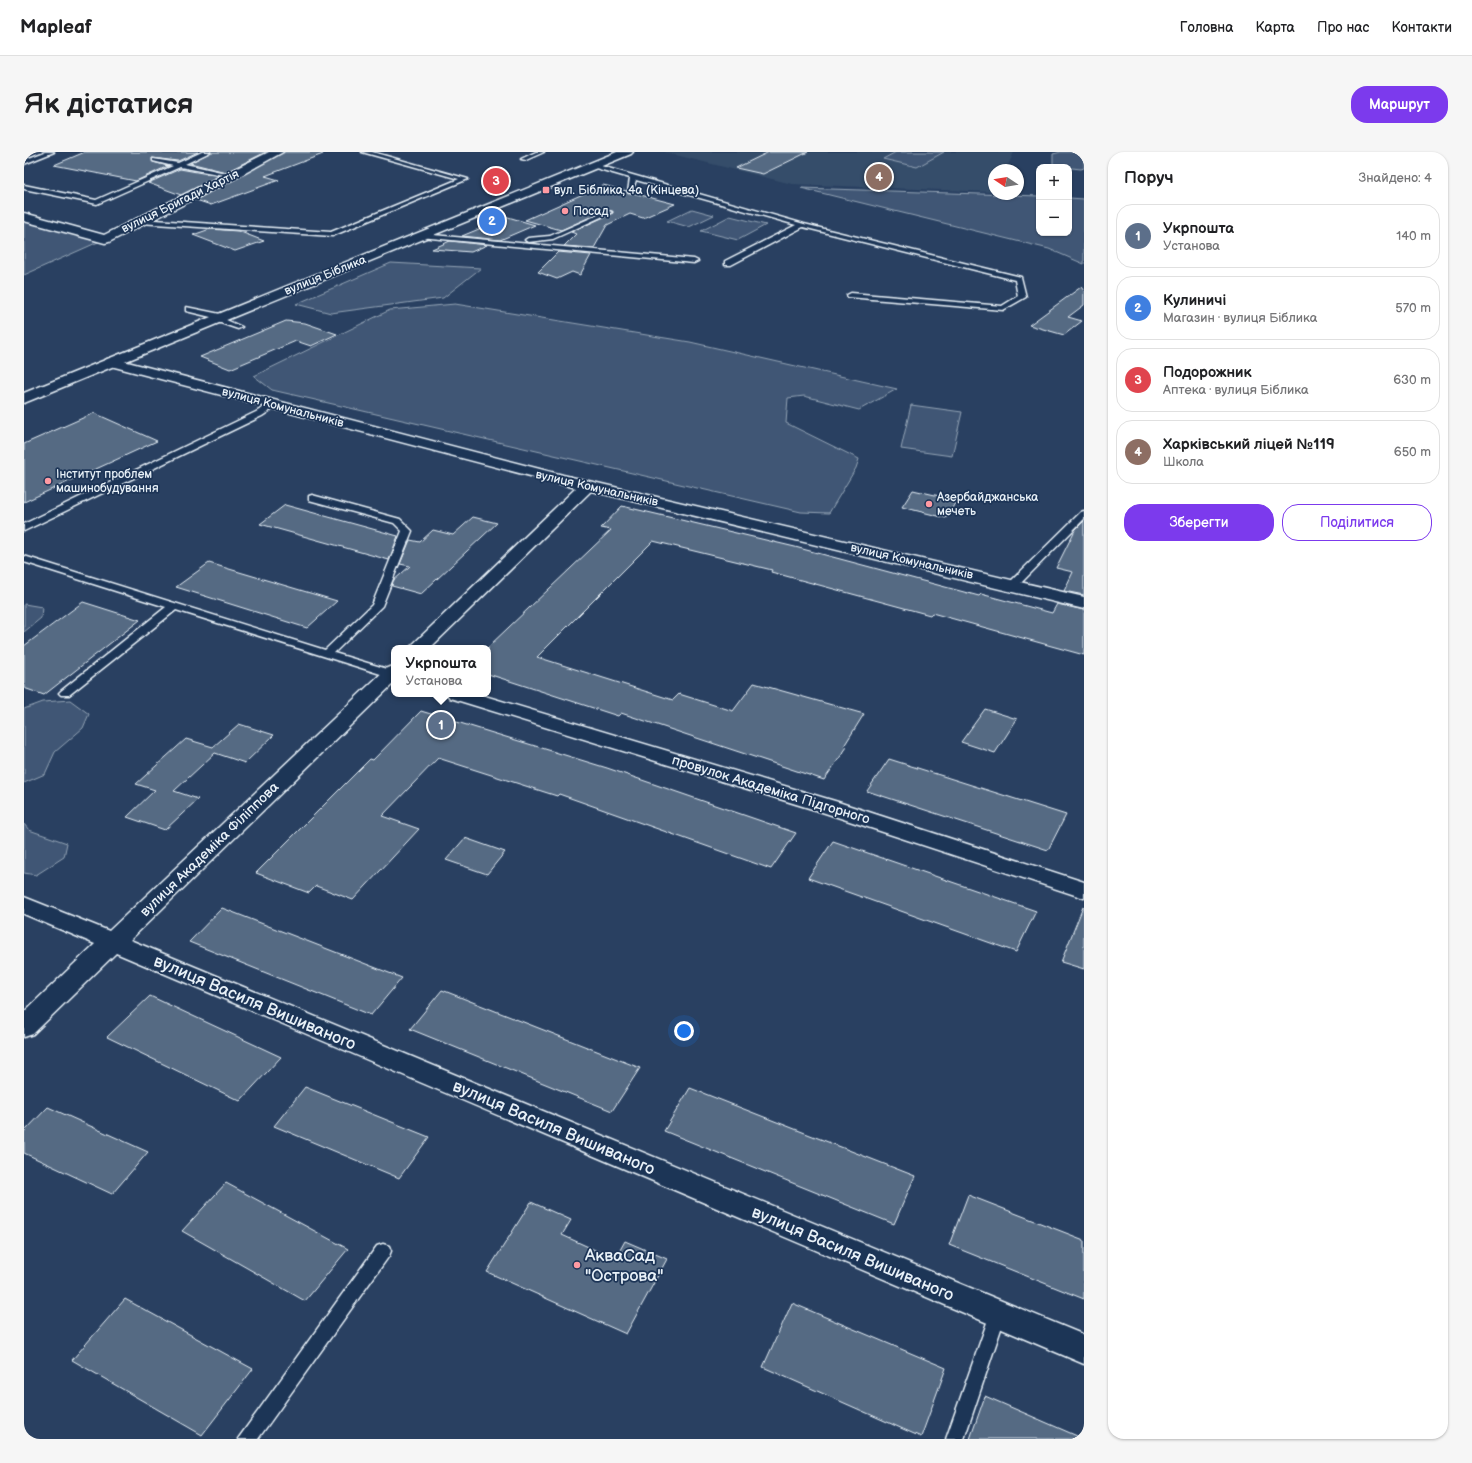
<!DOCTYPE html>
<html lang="uk">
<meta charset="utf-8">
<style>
:root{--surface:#fff;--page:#f6f6f6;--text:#202124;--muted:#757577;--line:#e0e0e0;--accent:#7c3aed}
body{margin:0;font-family:"Balsamiq Sans",sans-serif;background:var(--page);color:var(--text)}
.controls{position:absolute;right:12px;top:12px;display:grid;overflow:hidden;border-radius:8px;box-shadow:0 1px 3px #0004}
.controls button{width:36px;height:36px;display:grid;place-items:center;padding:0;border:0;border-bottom:1px solid var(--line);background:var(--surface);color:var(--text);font:20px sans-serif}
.compass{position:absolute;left:964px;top:12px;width:36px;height:36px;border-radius:50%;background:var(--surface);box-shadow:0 1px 3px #0004;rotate:282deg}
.you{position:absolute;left:660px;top:879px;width:14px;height:14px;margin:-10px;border:3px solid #fff;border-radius:50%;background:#1a73e8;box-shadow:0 0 0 6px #1a73e833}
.badge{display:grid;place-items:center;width:26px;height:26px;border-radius:50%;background:var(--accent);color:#fff;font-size:13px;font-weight:700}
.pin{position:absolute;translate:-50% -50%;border:2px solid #fff;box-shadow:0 1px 4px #0006}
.popup{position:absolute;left:367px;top:493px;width:100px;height:52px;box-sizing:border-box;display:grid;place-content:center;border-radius:8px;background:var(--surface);filter:drop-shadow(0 1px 3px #0005);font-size:13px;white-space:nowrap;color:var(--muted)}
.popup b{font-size:15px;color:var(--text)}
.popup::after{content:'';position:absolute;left:50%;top:100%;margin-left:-8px;border:8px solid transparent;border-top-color:var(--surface)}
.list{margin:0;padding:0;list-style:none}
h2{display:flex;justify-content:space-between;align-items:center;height:52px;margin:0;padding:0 16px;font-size:17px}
h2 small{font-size:13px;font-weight:400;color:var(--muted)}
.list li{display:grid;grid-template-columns:26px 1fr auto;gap:12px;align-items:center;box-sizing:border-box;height:64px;margin:0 8px 8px;padding:0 8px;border:1px solid var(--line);border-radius:16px}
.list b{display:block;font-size:15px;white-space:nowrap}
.list p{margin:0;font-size:13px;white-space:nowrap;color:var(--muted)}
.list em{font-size:13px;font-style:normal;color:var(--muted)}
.actions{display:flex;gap:8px;padding:12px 16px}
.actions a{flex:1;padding:9px 0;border:1px solid var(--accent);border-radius:16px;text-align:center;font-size:14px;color:var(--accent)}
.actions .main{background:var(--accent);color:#fff}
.map{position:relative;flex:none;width:1060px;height:1287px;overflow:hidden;border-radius:16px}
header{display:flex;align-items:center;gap:24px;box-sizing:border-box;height:56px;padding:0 20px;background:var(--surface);border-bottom:1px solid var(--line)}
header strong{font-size:19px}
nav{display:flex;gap:22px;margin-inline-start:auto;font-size:14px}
.intro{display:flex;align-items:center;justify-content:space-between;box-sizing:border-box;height:96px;padding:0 24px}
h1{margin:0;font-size:28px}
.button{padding:10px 18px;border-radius:16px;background:var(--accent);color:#fff;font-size:14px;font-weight:700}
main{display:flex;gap:24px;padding:0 24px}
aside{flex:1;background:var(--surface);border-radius:16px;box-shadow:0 1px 3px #0004}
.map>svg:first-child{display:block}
.built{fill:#364d6b}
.green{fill:#415774;stroke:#94a4b6}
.building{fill:#556a83;stroke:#e8f1f8}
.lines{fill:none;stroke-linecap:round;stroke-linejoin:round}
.lane-casing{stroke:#e8f1f8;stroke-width:3}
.street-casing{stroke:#e8f1f8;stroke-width:3}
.secondary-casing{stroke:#e8f1f8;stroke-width:3}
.lane{fill:#1d3557;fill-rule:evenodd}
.street{fill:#1d3557;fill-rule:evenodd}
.secondary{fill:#1d3557;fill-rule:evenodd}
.poi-dot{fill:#ff9aa2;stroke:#1d3557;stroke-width:1.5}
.labels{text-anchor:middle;stroke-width:3.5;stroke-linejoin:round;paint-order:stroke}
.far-poi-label{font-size:12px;fill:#e8f1f8;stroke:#1d3557;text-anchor:start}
.far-street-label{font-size:12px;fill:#e8f1f8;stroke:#1d3557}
.street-label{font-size:14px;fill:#e8f1f8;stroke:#1d3557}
.near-street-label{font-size:17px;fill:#e8f1f8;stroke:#1d3557}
.near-poi-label{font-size:17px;fill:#e8f1f8;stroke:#1d3557;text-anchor:start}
</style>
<header>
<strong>Mapleaf</strong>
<nav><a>Головна</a><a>Карта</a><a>Про нас</a><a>Контакти</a></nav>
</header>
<div class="intro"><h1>Як дістатися</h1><a class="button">Маршрут</a></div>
<main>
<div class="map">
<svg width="1060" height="1287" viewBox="0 0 1060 1287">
<rect width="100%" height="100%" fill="#294061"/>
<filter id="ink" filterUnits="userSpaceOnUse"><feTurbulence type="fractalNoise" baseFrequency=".025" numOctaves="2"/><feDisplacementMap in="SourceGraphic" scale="8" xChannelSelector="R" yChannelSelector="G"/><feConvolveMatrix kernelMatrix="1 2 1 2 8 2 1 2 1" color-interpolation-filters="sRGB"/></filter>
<g filter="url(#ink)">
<path class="built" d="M 640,0 L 990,0 L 982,18 L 970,18 L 970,40 L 768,32 Z"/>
<path class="green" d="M 872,0 L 920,0 L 893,15 L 859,7 Z
M 1037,0 L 1060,0 L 1060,16 L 1057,17 L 1029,14 L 1029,2 Z
M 777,36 L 1015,44 L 1015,81 L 1045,81 L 1045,46 L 1060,47 L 1060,112 L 1025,97 Z
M 668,57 L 690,63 L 665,75 L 643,69 Z
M 706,64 L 742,73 L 714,88 L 677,79 Z
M 0,69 L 81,87 L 0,123 Z
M 367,111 L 457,116 L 419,146 L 307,161 L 272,152 Z
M 431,152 L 666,190 L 873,237 L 835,258 L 780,244 L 764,246 L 762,271 L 835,307 L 832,316 L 805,361 L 777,360 L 248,238 L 230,224 L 366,158 Z
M 887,253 L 938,260 L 928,304 L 877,297 Z
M 0,452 L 18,455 L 17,466 L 0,480 Z
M 46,548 L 65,562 L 59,576 L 31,600 L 21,622 L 0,631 L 0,557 L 19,550 Z
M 0,672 L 5,678 L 43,691 L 40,705 L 12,723 L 0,721 Z"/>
<path class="building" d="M 61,0 L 174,0 L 154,9 L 128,6 L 129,10 L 144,14 L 112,29 L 30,13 Z
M 187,0 L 242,0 L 202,20 L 166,11 Z
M 260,0 L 298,0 L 299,2 L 241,24 L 255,28 L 187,53 L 172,48 Z
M 745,0 L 784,0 L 739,22 L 712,16 Z
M 156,17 L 195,24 L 157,43 L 124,31 Z
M 579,33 L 603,39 L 604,42 L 609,41 L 651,52 L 619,66 L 606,62 L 583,73 L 570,96 L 540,94 L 552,82 L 547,80 L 589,61 L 588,59 L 582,58 L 537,78 L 501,68 Z
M 484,65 L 511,73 L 476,88 L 438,84 Z
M 186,77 L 214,79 L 240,89 L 211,99 L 169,83 Z
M 426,89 L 463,93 L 447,100 L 408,97 Z
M 534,100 L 567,103 L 556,123 L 548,120 L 533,127 L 514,120 Z
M 1057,135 L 1060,139 L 1060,153 L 1044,165 L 1058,169 L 1040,183 L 1005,173 Z
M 262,169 L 281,171 L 313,182 L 287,194 L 272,189 L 206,217 L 176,205 Z
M 70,261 L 133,289 L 0,350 L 0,292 Z
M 889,338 L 933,348 L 922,366 L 878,355 Z
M 261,353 L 374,384 L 365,408 L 236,372 Z
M 598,354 L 771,395 L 955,444 L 957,442 L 1028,461 L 1033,452 L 1060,458 L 1060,503 L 908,461 L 906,463 L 747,420 L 748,418 L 629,389 L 513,505 L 649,548 L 655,542 L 709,559 L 730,531 L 840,562 L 820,594 L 823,595 L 800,628 L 597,561 L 594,564 L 464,522 L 464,495 L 587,378 L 577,376 Z
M 449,365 L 473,371 L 397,442 L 368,434 L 369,429 L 386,414 L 376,412 L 386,388 L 396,390 L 409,378 L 429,383 Z
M 1060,369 L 1060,443 L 1040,439 L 1049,420 L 1032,416 L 1051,378 Z
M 185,411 L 313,449 L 283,476 L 152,435 Z
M 59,450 L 116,468 L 20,543 L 0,536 L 0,494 Z
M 961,557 L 993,567 L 971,601 L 937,590 Z
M 397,559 L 583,616 L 772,681 L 747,717 L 535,642 L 533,644 L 414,606 L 358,664 L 395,677 L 329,748 L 292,734 L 285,741 L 232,721 L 346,607 L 349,608 Z
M 215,572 L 250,583 L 221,611 L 191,601 L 150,639 L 174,647 L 141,678 L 103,665 L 131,638 L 112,632 L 162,587 L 189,595 Z
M 865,607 L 1042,663 L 1024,698 L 843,639 Z
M 441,686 L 481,700 L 463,722 L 422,708 Z
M 809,689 L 1012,759 L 992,800 L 784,726 Z
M 1059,755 L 1060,756 L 1060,817 L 1037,810 Z
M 198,756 L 378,826 L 347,863 L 165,790 Z
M 418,838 L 616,916 L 588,959 L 386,877 Z
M 126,844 L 257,905 L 216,949 L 83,885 Z
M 281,935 L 405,985 L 375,1026 L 250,974 Z
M 666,936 L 891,1024 L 870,1072 L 640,979 Z
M 24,955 L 124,1000 L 88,1042 L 0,1001 L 0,980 Z
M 202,1031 L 324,1097 L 281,1149 L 158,1079 Z
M 944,1043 L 1060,1088 L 1060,1147 L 925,1093 Z
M 507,1050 L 547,1068 L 538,1083 L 591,1107 L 601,1089 L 643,1107 L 602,1182 L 463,1120 Z
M 101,1147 L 229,1217 L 178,1283 L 48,1208 Z
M 768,1151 L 922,1216 L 897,1285 L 739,1215 Z
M 961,1244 L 1060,1287 L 946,1287 Z"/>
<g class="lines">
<g class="lane-casing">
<path id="lane" d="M 21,0 L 30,0 L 0,12 L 0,8 Z
M 178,0 L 186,0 L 161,12 L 210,23 L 210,25 L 156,15 L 73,52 L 0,37 L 0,33 L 72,48 L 149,14 L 129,9 L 129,7 L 154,11 Z
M 338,0 L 348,0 L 444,27 L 308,84 L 116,71 L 113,69 L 116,67 L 307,80 L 435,27 Z
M 512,0 L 520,0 L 502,8 L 497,7 Z
M 570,12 L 780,72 L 997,125 L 1002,145 L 979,158 L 824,145 L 823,143 L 827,141 L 978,154 L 994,144 L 991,128 L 779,75 L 707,113 L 701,113 L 701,109 L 772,73 L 612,28 L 608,40 L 604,40 L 606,26 L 568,15 L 567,14 Z
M 583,59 L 588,60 L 529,87 L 504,90 L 501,88 L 504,86 L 526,84 Z
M 398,82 L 670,107 L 674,109 L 670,111 L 396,85 L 395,84 Z
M 162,155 L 201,163 L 200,167 L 218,175 L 214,177 L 191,169 L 191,166 L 162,159 Z
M 250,249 L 254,252 L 253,254 L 238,264 L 0,379 L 0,372 L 232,260 Z
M 288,343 L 376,367 L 388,379 L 358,454 L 310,501 L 370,519 L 370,525 L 363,524 L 152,458 L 45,543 L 37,543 L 35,541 L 37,539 L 142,455 L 0,410 L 0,404 L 301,498 L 348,453 L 378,379 L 370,371 L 285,348 L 285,344 Z
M 1060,359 L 1060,367 L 993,435 L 985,435 L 984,433 L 985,431 L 1057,360 Z
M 359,1092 L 365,1094 L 367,1099 L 365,1104 L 234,1287 L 214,1287 L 353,1094 Z
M 974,1155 L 980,1157 L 982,1162 L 940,1287 L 922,1287 L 966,1162 L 968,1157 Z"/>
</g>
<g class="street-casing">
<path id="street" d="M 245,0 L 259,0 L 212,26 L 85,90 L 81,91 L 0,69 L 0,61 L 80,83 Z
M 88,206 L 539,323 L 1060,445 L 1060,457 L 567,339 L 406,496 L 385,496 L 552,336 L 83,213 L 81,210 L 83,207 Z
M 370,514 L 370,531 L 106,788 L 1060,1183 L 1060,1212 L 92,801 L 9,882 L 0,885 L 0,860 L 71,792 L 0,762 L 0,745 L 85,779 L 363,516 Z
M 423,542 L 454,542 L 814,650 L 1060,730 L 1060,746 L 798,660 L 426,546 Z"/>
</g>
<g class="secondary-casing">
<path id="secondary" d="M 593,0 L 609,0 L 607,2 L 0,251 L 0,241 Z"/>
</g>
<use href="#lane" class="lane"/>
<use href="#street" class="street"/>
<use href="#secondary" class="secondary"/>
</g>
</g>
<g class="poi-dot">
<rect x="518" y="34" width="8" height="8" rx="2"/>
<circle cx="541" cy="59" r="4"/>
<circle cx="24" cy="329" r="4"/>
<circle cx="905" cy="352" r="4"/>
<circle cx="553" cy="1113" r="4"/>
</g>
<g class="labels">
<g class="far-poi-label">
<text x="530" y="42">вул. Біблика, 4а (Кінцева)</text>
<text x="549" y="63">Посад</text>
<text x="32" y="326">Інститут проблем<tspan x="32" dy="14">машинобудування</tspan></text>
<text x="913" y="349">Азербайджанська<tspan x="913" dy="14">мечеть</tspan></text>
</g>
<g class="far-street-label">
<text transform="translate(156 49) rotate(-26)" y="4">вулиця Бригади Хартія</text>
<text transform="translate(301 123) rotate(-22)" y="4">вулиця Біблика</text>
<text transform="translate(259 255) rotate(15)" y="4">вулиця Комунальників</text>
<text transform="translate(573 336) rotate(13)" y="4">вулиця Комунальників</text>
<text transform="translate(888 409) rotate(13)" y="4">вулиця Комунальників</text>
</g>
<g class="street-label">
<text transform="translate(747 637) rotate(17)" y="5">провулок Академіка Підгорного</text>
<text transform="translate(185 697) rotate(-44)" y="5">вулиця Академіка Філіппова</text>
</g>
<g class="near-street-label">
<text transform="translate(231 850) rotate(23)" y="6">вулиця Василя Вишиваного</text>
<text transform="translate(530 975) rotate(23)" y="6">вулиця Василя Вишиваного</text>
<text transform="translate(829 1101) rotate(23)" y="6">вулиця Василя Вишиваного</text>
</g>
<g class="near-poi-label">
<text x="561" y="1109">АкваСад<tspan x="561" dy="20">"Острова"</tspan></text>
</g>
</g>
</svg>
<div class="controls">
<button>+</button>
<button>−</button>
</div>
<svg class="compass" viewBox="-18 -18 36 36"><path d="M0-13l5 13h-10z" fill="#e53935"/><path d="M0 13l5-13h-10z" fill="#757577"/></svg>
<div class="you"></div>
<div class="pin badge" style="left:417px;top:573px;background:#5c6f8a">1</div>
<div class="popup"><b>Укрпошта</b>Установа</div>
<div class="pin badge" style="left:468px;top:69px;background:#3f7fe0">2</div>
<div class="pin badge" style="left:472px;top:29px;background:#e0444e">3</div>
<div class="pin badge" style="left:855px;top:25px;background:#8d6e63">4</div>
</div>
<aside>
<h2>Поруч<small>Знайдено: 4</small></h2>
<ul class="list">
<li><span class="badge" style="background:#5c6f8a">1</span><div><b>Укрпошта</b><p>Установа</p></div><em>140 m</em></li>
<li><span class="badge" style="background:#3f7fe0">2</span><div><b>Кулиничі</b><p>Магазин · вулиця Біблика</p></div><em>570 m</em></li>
<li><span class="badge" style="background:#e0444e">3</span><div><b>Подорожник</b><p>Аптека · вулиця Біблика</p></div><em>630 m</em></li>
<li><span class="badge" style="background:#8d6e63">4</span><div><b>Харківський ліцей №119</b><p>Школа</p></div><em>650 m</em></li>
</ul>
<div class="actions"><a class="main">Зберегти</a><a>Поділитися</a></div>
</aside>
</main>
